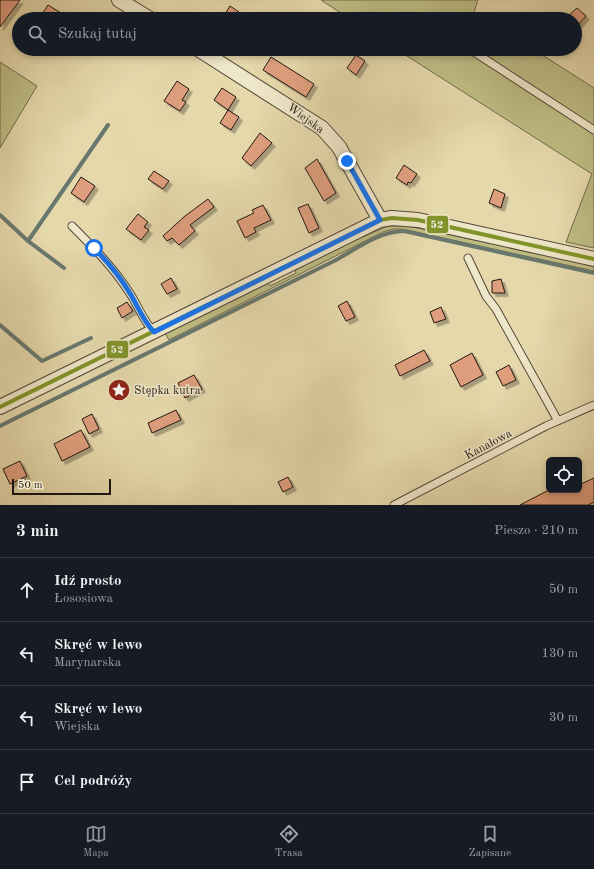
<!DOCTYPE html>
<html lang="pl">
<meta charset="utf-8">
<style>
:root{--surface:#171b24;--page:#20242c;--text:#f1f3f6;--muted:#9ea1a6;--line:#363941;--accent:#8c9099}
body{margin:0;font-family:"Old Standard TT",serif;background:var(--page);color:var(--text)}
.controls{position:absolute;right:12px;bottom:12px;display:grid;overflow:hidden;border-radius:6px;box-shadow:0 2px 6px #0003}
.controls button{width:36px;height:36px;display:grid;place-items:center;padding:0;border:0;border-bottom:1px solid var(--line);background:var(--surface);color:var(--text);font:20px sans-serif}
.scale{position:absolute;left:12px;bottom:10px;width:99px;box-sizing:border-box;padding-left:4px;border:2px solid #221712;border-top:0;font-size:11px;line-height:14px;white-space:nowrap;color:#221712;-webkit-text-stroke:3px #eee6c8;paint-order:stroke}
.stop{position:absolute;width:12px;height:12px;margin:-9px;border:3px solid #1a73e8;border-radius:50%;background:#fff}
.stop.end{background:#1a73e8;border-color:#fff;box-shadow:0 1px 4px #0008}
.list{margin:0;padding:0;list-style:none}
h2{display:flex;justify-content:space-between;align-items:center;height:52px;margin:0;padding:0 16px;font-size:17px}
h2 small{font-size:13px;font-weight:400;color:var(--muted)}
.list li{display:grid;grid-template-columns:26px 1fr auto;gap:12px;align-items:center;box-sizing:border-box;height:64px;padding:0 16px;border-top:1px solid var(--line)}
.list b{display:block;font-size:15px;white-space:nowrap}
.list p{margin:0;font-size:13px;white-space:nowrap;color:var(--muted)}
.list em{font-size:13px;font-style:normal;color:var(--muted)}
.icon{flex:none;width:22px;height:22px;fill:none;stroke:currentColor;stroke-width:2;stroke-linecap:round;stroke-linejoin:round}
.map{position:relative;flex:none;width:594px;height:505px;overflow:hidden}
.search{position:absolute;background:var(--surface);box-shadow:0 2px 6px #0003;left:12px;right:12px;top:12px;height:44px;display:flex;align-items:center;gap:10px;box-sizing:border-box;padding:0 14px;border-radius:22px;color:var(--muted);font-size:15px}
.sheet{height:308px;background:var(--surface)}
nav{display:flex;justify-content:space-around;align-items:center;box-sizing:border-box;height:56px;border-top:1px solid var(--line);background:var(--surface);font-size:11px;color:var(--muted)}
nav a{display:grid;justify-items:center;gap:2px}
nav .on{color:var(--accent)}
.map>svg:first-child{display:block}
.green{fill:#bdbc83;stroke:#706a4a}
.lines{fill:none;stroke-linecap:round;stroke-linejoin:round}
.stream{stroke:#68786e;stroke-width:4}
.building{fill:#de9e7d;stroke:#221712;filter:url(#shadow)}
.service-casing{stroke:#534738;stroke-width:9}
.minor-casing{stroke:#534738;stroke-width:16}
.service{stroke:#eee6c8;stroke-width:7}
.minor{stroke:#eee6c8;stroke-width:14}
.bus-1-casing{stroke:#eee6c8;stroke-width:7}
.bus-1{stroke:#829429;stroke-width:4}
.route{stroke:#1a73e8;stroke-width:5}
.labels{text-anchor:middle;stroke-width:3;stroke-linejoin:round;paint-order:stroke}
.street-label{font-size:12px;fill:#221712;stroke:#eee6c8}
.poi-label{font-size:12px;fill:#221712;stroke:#eee6c8;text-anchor:start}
.line-badge{stroke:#eee6c8;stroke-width:1.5}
.badge-label{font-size:11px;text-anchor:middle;font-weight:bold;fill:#fff}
</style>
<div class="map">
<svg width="594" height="505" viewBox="0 0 594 505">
<defs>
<filter id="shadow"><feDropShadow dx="3.5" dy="3.5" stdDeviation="0" flood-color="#0004"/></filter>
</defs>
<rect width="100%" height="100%" fill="#e5d8ab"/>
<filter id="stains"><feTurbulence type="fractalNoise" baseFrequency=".005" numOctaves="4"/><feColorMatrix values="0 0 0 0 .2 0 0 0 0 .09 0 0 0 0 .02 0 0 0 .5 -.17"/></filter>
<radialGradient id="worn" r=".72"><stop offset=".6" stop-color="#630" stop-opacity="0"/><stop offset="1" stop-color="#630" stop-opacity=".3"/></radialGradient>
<path class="green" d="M 321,0 L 478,0 L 474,12 L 486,19 L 350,19 Z
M 396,49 L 533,49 L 594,88 L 594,248 L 566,242 L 592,174 Z
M 0,62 L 37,86 L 0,148 Z
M 388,226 L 408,226 L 594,265 L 594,271 L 402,229 L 394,229 L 383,232 L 169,340 L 165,333 L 268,283 L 270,286 L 296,273 L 295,270 L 341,246 Z"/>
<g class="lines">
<path class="stream" d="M 0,215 L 28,241 L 108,125
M 28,241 L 64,268
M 0,325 L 42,361 L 91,338
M 0,426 L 334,261 C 355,250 379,231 404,231 L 594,273"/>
</g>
<path class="building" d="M 0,0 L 20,0 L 0,27 Z
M 48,5 L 71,19 L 39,19 Z
M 230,6 L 239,12 L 234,19 L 222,19 Z
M 577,8 L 586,16 L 578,25 L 575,22 L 575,19 L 568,16 Z
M 356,55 L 365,61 L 356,75 L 347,68 Z
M 271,57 L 314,84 L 306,97 L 263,70 Z
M 177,81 L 189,89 L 182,100 L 186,102 L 180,111 L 164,101 Z
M 222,88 L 236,97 L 228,110 L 214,100 Z
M 228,110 L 239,117 L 231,130 L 220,123 Z
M 260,133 L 272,143 L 251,166 L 242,158 Z
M 317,159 L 336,193 L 324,201 L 305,168 Z
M 404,165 L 417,174 L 411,183 L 408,182 L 407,185 L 396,178 Z
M 154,171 L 169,181 L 163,189 L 148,179 Z
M 81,177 L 95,186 L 84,202 L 71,193 Z
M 494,189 L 505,194 L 501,208 L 489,203 Z
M 208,199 L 214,207 L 190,225 L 195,231 L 179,245 L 172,238 L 167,241 L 163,236 L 185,216 Z
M 308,204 L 319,228 L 309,233 L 298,208 Z
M 263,205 L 271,220 L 254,228 L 256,232 L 245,238 L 237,221 L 254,213 L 252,210 Z
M 138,214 L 148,222 L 144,227 L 149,230 L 141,240 L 126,229 Z
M 171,278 L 177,289 L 167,294 L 161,284 Z
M 501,279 L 505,293 L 492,293 L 492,281 Z
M 347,301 L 355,317 L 346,321 L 338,306 Z
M 127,302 L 133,311 L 122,318 L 117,308 Z
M 441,307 L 446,319 L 434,323 L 430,312 Z
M 424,350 L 430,361 L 400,376 L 395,365 Z
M 472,353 L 483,375 L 461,387 L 450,365 Z
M 509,365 L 516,380 L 503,386 L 496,372 Z
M 194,375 L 202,389 L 185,398 L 178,383 Z
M 176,410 L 181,420 L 152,433 L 148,423 Z
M 92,414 L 99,429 L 89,434 L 82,419 Z
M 81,430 L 90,447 L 62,461 L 54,444 Z
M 20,461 L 27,476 L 10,484 L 3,469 Z
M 288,477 L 293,487 L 283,492 L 278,482 Z
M 594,478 L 594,502 L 588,505 L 520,505 L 549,490 L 579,490 L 579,485 Z"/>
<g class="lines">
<g class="service-casing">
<path id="service" d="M 471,50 L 594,130
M 72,226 C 93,247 113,267 129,292 C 138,305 143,321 154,332
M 468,258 L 486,296 L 496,309 L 558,421
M 394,505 L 546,426 L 594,405"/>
</g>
<g class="minor-casing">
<path id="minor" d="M 119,0 L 150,19
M 198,49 L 322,128 L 339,147 L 380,220
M 0,407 L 380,220 L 392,218 L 418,220 L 594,259"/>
</g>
<use href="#service" class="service"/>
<use href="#minor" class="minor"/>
<g class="bus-1-casing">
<path id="bus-1" d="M 0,407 L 380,220 L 392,218 L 418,220 L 594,259"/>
</g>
<use href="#bus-1" class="bus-1"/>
</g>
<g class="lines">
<path class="route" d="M 94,248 C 108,262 121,278 131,295 C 138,307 144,322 154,332 L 380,220 L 347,161"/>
</g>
<defs>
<g id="sight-disc" transform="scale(1.15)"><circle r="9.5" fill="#8f2418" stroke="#eee6c8"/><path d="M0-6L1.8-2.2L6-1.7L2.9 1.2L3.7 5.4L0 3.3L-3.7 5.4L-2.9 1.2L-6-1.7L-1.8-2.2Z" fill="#fff"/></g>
</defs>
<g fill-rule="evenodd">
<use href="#sight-disc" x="119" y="390"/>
</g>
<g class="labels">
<g class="street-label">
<text transform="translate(306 118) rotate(36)" y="4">Wiejska</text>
<text transform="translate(488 444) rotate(-28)" y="4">Kanałowa</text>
</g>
<g class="poi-label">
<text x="134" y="394">Stępka kutra</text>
</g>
</g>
<g class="line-badge">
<rect x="426" y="215" width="23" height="19" rx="4" fill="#829429"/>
<rect x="106" y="340" width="23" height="19" rx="4" fill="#829429"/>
</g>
<g class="badge-label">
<text x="437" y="228">52</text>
<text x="117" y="353">52</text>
</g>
<rect width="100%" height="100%" filter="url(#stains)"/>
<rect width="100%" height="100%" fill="url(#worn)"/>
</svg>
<div class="controls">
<button><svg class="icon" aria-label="locate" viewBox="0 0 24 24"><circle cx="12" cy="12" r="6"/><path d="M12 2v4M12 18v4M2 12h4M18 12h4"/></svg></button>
</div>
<div class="scale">50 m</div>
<div class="stop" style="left:94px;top:248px"></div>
<div class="stop end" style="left:347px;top:161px"></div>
<div class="search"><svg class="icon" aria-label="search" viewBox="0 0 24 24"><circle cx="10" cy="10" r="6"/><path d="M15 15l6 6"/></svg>Szukaj tutaj</div>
</div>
<section class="sheet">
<h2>3 min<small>Pieszo · 210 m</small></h2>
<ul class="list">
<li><svg class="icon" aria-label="ahead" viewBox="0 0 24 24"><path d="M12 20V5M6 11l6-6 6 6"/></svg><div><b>Idź prosto</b><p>Łososiowa</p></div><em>50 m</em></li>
<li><svg class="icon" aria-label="left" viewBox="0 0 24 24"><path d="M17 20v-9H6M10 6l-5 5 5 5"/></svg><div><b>Skręć w lewo</b><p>Marynarska</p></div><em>130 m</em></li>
<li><svg class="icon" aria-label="left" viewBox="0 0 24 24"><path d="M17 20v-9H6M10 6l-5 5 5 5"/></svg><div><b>Skręć w lewo</b><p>Wiejska</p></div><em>30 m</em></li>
<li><svg class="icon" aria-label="arrive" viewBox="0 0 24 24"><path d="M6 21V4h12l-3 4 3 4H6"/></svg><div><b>Cel podróży</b></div></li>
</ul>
</section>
<nav>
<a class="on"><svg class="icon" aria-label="map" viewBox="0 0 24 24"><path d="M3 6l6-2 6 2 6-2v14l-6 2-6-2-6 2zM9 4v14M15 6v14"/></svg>Mapa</a>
<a><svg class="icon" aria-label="directions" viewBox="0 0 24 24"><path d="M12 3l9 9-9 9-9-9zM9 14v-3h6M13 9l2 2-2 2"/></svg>Trasa</a>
<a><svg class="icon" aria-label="saved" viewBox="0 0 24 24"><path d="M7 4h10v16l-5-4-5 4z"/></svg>Zapisane</a>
</nav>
